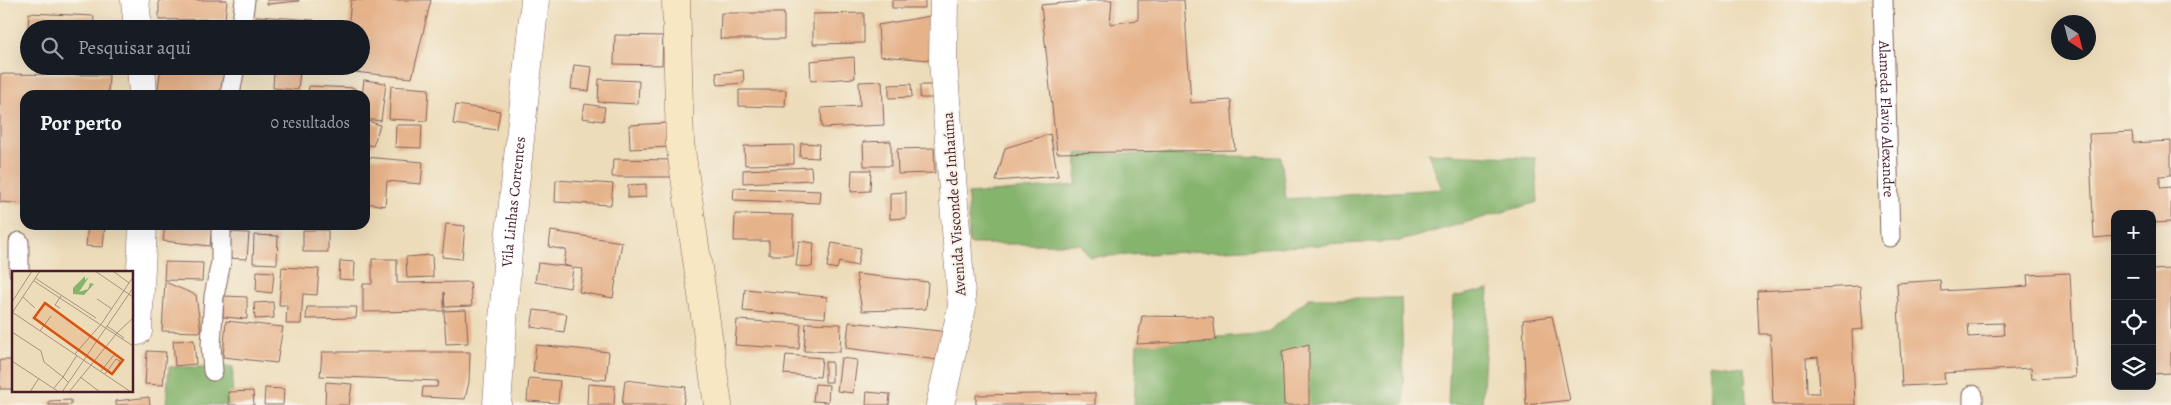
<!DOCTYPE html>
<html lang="pt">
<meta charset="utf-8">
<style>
:root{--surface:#171b24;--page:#242831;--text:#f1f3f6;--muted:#9ea1a6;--line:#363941}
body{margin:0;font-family:Alegreya,serif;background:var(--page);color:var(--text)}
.controls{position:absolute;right:15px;bottom:15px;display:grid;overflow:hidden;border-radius:10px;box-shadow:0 5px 20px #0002}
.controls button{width:45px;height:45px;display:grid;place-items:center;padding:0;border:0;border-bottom:1px solid var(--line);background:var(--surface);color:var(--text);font:25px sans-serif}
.compass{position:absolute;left:2051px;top:15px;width:45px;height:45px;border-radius:50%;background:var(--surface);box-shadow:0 5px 20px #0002;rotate:144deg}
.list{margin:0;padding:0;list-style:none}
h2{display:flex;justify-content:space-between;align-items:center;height:65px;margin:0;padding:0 20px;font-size:21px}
h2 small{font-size:16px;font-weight:400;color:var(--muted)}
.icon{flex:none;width:28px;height:28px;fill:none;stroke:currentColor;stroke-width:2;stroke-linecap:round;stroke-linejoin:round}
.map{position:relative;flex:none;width:2171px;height:405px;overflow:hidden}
.search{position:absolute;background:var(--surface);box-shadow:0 5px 20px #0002;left:20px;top:20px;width:350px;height:55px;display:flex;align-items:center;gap:12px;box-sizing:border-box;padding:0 18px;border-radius:28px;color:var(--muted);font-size:19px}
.panel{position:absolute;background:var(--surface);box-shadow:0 5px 20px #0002;left:20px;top:90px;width:350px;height:140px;border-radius:15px}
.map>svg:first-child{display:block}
.forest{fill:#85b46d;stroke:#686a4c}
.building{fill:#e6b28a;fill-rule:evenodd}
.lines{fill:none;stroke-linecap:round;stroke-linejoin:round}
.lane-casing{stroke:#83615d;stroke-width:21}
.street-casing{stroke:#83615d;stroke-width:29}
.secondary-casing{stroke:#83615d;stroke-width:29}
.lane{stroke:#fff;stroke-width:19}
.street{stroke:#fff;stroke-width:28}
.secondary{stroke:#f7e8c3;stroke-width:28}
.labels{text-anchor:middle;stroke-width:4;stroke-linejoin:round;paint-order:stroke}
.street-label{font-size:15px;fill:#4a1f2b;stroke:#f7f3e8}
.inset-road{fill:none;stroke:#ac9080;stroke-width:1}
.view{fill:#d8530f;fill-opacity:0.15;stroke:#d8530f;stroke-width:2.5}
.inset-edge{fill:none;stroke:#4a1f2b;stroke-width:2.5}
</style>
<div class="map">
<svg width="2171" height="405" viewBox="0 0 2171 405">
<rect width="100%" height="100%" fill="#f7f3e8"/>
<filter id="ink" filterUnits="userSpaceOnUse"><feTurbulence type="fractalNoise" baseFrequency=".02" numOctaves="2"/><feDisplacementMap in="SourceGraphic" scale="10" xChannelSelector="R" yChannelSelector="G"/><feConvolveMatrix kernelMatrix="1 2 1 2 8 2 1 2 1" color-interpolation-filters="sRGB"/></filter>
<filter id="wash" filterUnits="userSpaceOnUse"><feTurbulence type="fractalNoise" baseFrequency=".0096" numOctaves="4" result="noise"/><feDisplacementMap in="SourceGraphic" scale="20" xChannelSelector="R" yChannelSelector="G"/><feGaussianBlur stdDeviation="1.12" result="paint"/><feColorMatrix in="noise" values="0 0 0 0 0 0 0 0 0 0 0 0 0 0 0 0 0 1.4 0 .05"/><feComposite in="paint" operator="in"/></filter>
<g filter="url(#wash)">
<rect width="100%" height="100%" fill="#eddcb9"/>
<path class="forest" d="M 1077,153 L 1281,157 L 1286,199 L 1442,189 L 1428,153 L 1535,158 L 1538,202 L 1400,241 L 1089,257 L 1081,244 L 969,244 L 968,194 L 1076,185 Z
M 1489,289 L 1482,403 L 1448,405 L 1453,297 Z
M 1309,298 L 1401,298 L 1404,405 L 1134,405 L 1137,344 L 1267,333 Z
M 1710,364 L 1745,368 L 1746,405 L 1713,405 Z
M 169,367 L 233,367 L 232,405 L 166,405 Z"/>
<g id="blocks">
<path class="building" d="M 159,0 L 227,0 L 225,19 L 159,20 Z
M 267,0 L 299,0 L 299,1 L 267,4 Z
M 351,0 L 431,0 L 412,78 L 344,71 L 344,66 L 361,66 L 361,29 L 348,29 Z
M 892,0 L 925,0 L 925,8 L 892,8 Z
M 1098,0 L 1112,0 L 1110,24 L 1138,20 L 1138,0 L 1184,0 L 1191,103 L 1231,100 L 1235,150 L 1057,153 L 1041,5 Z
M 29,13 L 94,16 L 93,29 L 28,29 Z
M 721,13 L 784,13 L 784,39 L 720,39 Z
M 864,13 L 864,43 L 813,44 L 813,14 Z
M 256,16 L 314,20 L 313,29 L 255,29 Z
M 930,16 L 943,61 L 880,56 L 878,25 Z
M 27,33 L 29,33 L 29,48 L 26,48 Z
M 615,35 L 663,36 L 662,65 L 614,64 Z
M 854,57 L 855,78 L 811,81 L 810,61 Z
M 574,65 L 592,67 L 589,91 L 571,89 Z
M 161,66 L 228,66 L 223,95 L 157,95 Z
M 274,70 L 300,71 L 298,90 L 273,88 Z
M 743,70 L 744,83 L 718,85 L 716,73 Z
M 0,74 L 109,75 L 108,95 L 25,95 L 25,204 L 0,202 Z
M 599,79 L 639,81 L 638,104 L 598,102 Z
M 364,80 L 386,83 L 381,121 L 365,119 L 365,95 L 362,95 Z
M 882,81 L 884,125 L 822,128 L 821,108 L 860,106 L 859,82 Z
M 911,84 L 912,97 L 889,98 L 889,85 Z
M 920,85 L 933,85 L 933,98 L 920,98 Z
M 309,86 L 355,88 L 354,95 L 308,95 Z
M 391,86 L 429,89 L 427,121 L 389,119 Z
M 739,90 L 786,90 L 785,107 L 739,106 Z
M 585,104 L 605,107 L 603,121 L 582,118 Z
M 456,105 L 500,111 L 497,130 L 453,124 Z
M 365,120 L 380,125 L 373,146 L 365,144 Z
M 668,123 L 669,147 L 630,149 L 629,125 Z
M 396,125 L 422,125 L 421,148 L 395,147 Z
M 2132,132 L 2133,143 L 2171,141 L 2171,175 L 2160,176 L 2160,188 L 2171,187 L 2171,222 L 2152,223 L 2152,214 L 2115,214 L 2115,236 L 2094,238 L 2089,134 Z
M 1050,134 L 1058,176 L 996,181 L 1005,148 Z
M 891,141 L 891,166 L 864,166 L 863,142 Z
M 801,143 L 819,144 L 818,158 L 800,157 Z
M 794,145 L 794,164 L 745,165 L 744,146 Z
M 934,148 L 935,173 L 898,174 L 897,149 Z
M 365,157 L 423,162 L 421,184 L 387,181 L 385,206 L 365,203 Z
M 613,159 L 674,160 L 674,177 L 612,177 Z
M 811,167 L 812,180 L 743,183 L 743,170 Z
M 852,170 L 871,170 L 870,191 L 851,192 Z
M 556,180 L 613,184 L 611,205 L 555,202 Z
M 646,184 L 646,197 L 628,198 L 628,185 Z
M 734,188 L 821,191 L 820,203 L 733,200 Z
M 906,192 L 906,218 L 890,219 L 890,193 Z
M 735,214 L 793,215 L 793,255 L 769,255 L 769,241 L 734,241 Z
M 446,224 L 465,226 L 462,259 L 442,257 Z
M 88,225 L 105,225 L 103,247 L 86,246 Z
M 165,225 L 212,225 L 210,246 L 163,241 Z
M 303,230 L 328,230 L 328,252 L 303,252 Z
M 551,231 L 622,242 L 613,298 L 579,292 L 583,269 L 573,268 L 570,288 L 535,282 L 538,263 L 571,267 L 564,265 L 566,250 L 549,247 Z
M 228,232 L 249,233 L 247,259 L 226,258 Z
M 254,235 L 278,236 L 277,264 L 253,263 Z
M 799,241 L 814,243 L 812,267 L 796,266 Z
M 832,243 L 861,248 L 857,266 L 839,262 L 837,269 L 827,267 Z
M 432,255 L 433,277 L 407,278 L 406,257 Z
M 372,259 L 397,259 L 397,283 L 470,282 L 472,306 L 445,307 L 444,292 L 444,311 L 466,310 L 468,343 L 446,344 L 444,311 L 363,312 L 363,284 L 372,284 Z
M 340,261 L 355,262 L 354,280 L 339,279 Z
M 165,262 L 203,263 L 202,281 L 164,280 Z
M 282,267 L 319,269 L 317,295 L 303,294 L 301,324 L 286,324 L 287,305 L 279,305 Z
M 2171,269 L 2171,373 L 2152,374 L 2152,270 Z
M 257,271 L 274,272 L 272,293 L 256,291 Z
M 2070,273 L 2075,377 L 2032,379 L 2031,368 L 1944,373 L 1945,384 L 1902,386 L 1897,283 L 1940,280 L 1941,291 L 2028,286 L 2027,275 ZM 2003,323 L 2004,335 L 1969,337 L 1968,324 Z
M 856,274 L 928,282 L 926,309 L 862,311 Z
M 165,282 L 196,295 L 201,332 L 162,331 Z
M 1860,286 L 1863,329 L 1852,330 L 1855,405 L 1773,405 L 1770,334 L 1759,334 L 1757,291 ZM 1818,357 L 1820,393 L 1807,393 L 1806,358 Z
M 745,289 L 827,297 L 825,318 L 743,311 Z
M 224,296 L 247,297 L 247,319 L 223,317 Z
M 273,302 L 274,318 L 255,319 L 254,303 Z
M 307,307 L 357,307 L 356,318 L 306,319 Z
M 534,310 L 567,314 L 564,332 L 531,327 Z
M 1142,316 L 1213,317 L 1216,340 L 1137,344 Z
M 1552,316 L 1570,400 L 1526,405 L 1523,320 Z
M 737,320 L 801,324 L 799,349 L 735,345 Z
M 226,321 L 283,327 L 277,363 L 223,357 Z
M 849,322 L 950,332 L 946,361 L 846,348 Z
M 806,323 L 841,324 L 840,352 L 804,351 Z
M 194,340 L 196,364 L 175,366 L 173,341 Z
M 1309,344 L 1309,405 L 1284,405 L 1282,351 Z
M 536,345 L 609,352 L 606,380 L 533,372 Z
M 147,351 L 166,352 L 163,385 L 145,384 Z
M 322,352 L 470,352 L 469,382 L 465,399 L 422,397 L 423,387 L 437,387 L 438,381 L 320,376 Z
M 786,355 L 822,358 L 820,377 L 784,374 Z
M 841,358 L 857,360 L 853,393 L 837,391 Z
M 0,360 L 14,360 L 14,389 L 0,389 Z
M 825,362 L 832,362 L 832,382 L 825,382 Z
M 529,378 L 560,381 L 558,403 L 527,401 Z
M 625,380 L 686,387 L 683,405 L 622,405 Z
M 326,382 L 352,384 L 349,405 L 325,405 Z
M 588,384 L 615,386 L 614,405 L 587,405 Z
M 815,384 L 829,385 L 828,402 L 813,401 Z
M 265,388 L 284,389 L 283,405 L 264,405 Z
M 253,391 L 254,405 L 229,405 L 228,392 Z
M 867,392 L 890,394 L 889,405 L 866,405 Z
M 1095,393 L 1095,405 L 976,405 L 976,395 Z
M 149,397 L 150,405 L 116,405 L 116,401 Z
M 71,400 L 71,405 L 49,405 L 49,401 Z"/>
</g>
</g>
<g filter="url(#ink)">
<use href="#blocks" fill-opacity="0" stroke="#83615d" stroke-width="1"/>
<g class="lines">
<g class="lane-casing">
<g id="lane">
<path id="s1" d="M 1883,0 L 1890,237"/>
<path d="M 241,29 L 245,0"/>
<path d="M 230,95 L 235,66"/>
<path d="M 19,242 L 19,272"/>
<path d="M 213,371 L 211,345 L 214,296 L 221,262 L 221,225"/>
<path d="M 1973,405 L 1973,395"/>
</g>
</g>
<g class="street-casing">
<g id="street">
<path d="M 135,0 L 138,29"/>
<path d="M 141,66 L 143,95"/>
<path d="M 138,331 L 143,225"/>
<path id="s2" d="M 497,405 L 508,250 L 535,0"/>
<path d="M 940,405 L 962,307 L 943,61 L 944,0"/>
</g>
</g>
<g class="secondary-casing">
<path id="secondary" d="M 676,0 L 680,143 L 718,405"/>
</g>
<use href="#lane" class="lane"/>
<use href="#street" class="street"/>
<use href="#secondary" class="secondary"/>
</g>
</g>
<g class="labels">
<g class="street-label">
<text dy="5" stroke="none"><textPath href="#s1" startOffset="119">Alameda Flavio Alexandre</textPath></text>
<text dy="5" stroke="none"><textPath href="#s2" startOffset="204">Vila Linhas Correntes</textPath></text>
<text transform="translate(954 204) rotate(-94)" y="5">Avenida Visconde de Inhaúma</text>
</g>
</g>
<g transform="translate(12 271)">
<rect width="121" height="121" fill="#eddcb9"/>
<path d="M 73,5 L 73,9 L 77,6 L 67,21 L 76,18 L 78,12 L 82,13 L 72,24 L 61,23 L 61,17 Z" fill="#85b46d"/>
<path class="inset-road" d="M 83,0 L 121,26M 101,0 L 117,12M 23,7 L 84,47M 22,10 L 121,75M 11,26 L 23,37M 85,28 L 100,38M 0,31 L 20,0M 48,37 L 43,34 L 49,25M 0,41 L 119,121M 0,42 L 28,0M 95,55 L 112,67M 28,60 L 39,45M 0,61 L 29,80 L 32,91 L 51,106 L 42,117M 63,83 L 90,52 L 121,6M 0,90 L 47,121M 89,100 L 102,84M 93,103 L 104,88 L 108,90 L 106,94M 68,106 L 88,121M 57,112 L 51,106 L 65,84M 18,121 L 27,107M 50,121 L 121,17M 57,121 L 105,62 L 121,47"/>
<path class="view" d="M 33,32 L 111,89 L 100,103 L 22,47 Z"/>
<rect width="121" height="121" class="inset-edge"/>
</g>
</svg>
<div class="controls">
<button>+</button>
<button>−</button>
<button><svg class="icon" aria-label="locate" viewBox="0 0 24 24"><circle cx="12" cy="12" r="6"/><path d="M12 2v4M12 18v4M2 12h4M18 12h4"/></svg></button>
<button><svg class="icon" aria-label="layers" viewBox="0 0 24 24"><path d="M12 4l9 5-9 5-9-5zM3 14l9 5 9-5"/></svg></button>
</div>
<svg class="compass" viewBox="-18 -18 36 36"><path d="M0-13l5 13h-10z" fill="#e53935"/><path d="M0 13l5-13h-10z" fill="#9ea1a6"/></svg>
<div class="search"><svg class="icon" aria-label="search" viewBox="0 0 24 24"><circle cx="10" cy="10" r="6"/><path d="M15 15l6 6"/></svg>Pesquisar aqui</div>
<section class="panel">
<h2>Por perto<small>0 resultados</small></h2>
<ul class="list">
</ul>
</section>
</div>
